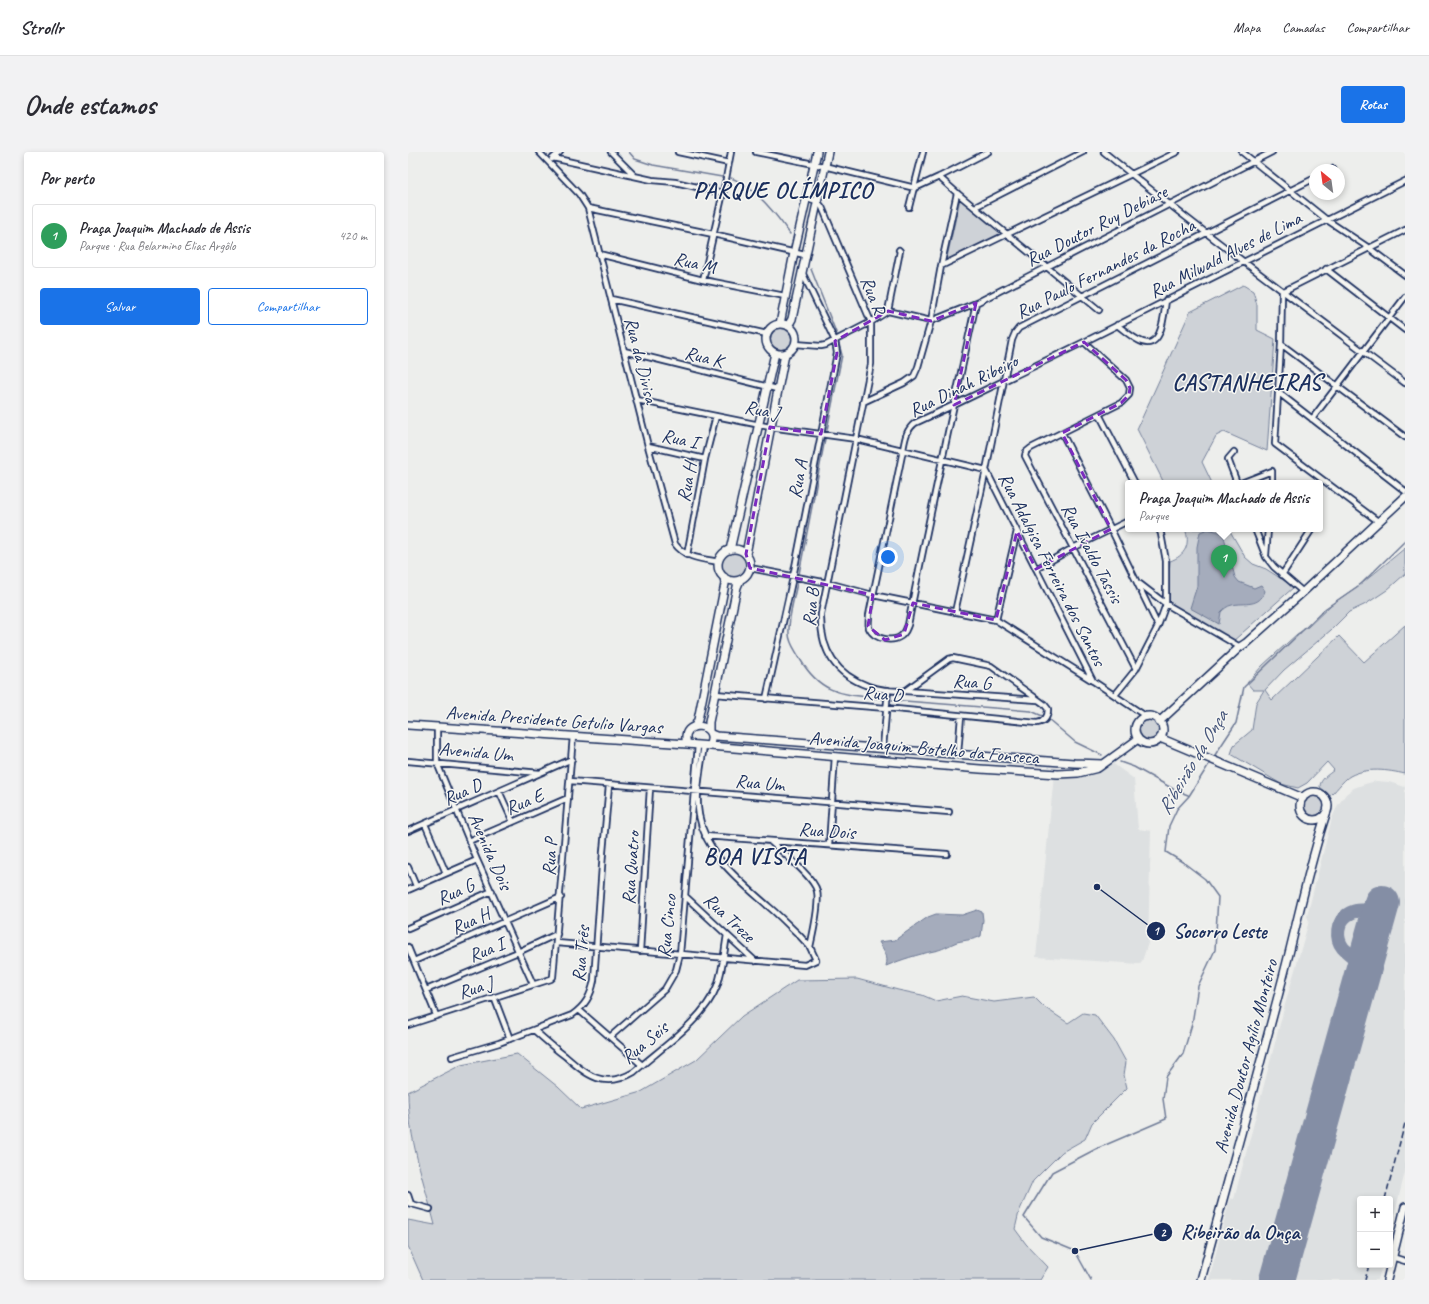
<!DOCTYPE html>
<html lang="pt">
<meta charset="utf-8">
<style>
:root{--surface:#fff;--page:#f2f2f3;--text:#2b2b33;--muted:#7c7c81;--line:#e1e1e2;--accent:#1a73e8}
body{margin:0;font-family:Caveat,sans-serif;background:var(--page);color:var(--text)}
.controls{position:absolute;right:12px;bottom:12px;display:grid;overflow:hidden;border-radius:4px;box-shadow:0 2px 6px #0003}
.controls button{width:36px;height:36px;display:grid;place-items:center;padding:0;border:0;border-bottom:1px solid var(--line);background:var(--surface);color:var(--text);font:20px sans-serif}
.compass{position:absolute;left:901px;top:12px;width:36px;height:36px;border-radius:50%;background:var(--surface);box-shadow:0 2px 6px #0003;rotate:331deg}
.you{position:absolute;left:480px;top:405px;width:14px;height:14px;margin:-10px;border:3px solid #fff;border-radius:50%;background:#1a73e8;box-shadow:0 0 0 6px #1a73e833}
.badge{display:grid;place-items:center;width:26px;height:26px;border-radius:50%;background:var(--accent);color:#fff;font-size:13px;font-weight:700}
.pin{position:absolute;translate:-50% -33px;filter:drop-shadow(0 1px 2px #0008)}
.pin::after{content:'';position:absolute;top:21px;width:14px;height:12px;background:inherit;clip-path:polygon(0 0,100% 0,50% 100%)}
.popup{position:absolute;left:717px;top:328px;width:198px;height:52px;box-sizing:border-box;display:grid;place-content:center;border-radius:4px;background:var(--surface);filter:drop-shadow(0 1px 3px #0005);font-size:13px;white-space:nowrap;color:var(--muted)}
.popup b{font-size:15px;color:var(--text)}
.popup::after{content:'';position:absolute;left:50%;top:100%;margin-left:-8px;border:8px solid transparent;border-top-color:var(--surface)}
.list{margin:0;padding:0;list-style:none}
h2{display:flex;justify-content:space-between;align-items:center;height:52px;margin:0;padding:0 16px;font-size:17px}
h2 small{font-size:13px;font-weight:400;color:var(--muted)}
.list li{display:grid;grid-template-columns:26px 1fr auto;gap:12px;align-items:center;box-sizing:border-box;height:64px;margin:0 8px 8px;padding:0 8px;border:1px solid var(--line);border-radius:4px}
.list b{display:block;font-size:15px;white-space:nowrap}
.list p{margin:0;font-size:13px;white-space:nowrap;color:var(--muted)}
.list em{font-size:13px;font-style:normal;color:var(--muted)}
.actions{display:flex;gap:8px;padding:12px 16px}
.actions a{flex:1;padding:9px 0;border:1px solid var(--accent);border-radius:4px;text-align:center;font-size:14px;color:var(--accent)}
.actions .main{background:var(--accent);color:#fff}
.map{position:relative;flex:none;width:997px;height:1128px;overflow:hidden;border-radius:4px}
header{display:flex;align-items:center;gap:24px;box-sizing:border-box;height:56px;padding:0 20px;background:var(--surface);border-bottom:1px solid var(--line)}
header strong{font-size:19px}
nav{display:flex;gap:22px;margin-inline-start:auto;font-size:14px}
.intro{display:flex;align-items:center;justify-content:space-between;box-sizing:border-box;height:96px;padding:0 24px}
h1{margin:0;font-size:28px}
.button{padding:10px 18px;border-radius:4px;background:var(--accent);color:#fff;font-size:14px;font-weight:700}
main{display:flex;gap:24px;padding:0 24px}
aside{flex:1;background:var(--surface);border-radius:4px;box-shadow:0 2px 6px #0003}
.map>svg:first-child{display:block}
.built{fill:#dde0e1}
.green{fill:#ced2d7;stroke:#74809a}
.water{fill:#a5acbc;stroke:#6e7a96}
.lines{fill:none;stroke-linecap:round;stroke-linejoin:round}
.stream{stroke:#6e7a96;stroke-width:1.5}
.taxiway{stroke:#848ea5;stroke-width:14}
.runway{stroke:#848ea5;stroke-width:36}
.street-casing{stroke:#1b2f5e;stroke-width:8}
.secondary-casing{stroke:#1b2f5e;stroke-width:10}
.primary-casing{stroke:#1b2f5e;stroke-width:10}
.street{stroke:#f6f6f2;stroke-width:4.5}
.secondary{stroke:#f6f6f2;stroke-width:7}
.primary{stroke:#f6f6f2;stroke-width:7}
.rail{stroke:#1b2f5e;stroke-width:1.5;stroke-dasharray:6 3;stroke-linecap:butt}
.marked{fill:none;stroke:#7b2cbf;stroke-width:3;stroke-dasharray:8 5;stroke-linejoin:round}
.labels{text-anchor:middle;stroke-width:3;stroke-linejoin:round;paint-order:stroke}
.street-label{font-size:19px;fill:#1b2f5e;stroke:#f6f6f2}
.water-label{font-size:20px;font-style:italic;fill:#44547a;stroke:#f6f6f2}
.district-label{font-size:23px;font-weight:bold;letter-spacing:1px;fill:#1b2f5e;stroke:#f6f6f2}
.leader{fill:none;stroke:#1b2f5e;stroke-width:1.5}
.callout-dot{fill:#1b2f5e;stroke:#f6f6f2;stroke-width:1.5}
.mark-label{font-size:12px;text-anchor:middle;font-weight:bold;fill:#fff}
.callout-label{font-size:20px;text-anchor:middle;font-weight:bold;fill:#1b2f5e;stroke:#f6f6f2;stroke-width:3;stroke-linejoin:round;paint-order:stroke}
</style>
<header>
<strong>Strollr</strong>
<nav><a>Mapa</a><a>Camadas</a><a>Compartilhar</a></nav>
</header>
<div class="intro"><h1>Onde estamos</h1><a class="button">Rotas</a></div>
<main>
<aside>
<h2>Por perto<small></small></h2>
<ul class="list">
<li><span class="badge" style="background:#2e9e5b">1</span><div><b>Praça Joaquim Machado de Assis</b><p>Parque · Rua Belarmino Elias Argôlo</p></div><em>420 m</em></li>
</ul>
<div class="actions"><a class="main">Salvar</a><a>Compartilhar</a></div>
</aside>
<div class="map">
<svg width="997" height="1128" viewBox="0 0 997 1128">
<rect width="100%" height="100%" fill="#edeeec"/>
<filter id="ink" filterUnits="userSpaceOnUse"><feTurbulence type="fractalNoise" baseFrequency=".025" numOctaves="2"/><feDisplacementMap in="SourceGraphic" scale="8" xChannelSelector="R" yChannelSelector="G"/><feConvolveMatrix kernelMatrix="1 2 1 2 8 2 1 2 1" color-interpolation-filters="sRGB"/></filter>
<g filter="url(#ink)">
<path class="built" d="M 703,610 L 726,627 L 730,677 L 743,679 L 740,791 L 734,809 L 731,812 L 628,805 L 646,623 Z
M 968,629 L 981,630 L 997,635 L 997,1020 L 982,1080 L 982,1047 L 952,1047 L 952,1113 L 974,1113 L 970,1128 L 801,1128 L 822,1046 L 826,1047 L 878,849 L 901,769 L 899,764 L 924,666 L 930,653 L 938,642 L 946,636 L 957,632 Z"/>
<path class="green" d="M 552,47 L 594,81 L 538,110 Z
M 835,133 L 845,139 L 849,153 L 849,178 L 867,187 L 859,299 L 816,280 L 808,284 L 794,310 L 804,331 L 756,331 L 729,277 L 782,160 Z
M361 187a12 12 0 1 1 24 0a12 12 0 1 1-24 0Z
M 777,377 L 824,377 L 822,379 L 837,405 L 845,412 L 858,417 L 886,435 L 824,490 L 759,452 L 762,409 C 777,404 783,392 777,377 Z
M 997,396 L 997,422 L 979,438 L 958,452 L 941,460 L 923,478 L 876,518 L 857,538 L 864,548 L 931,484 L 956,510 L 997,473 L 997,622 C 980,618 959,615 942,624 C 935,628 927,640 920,646 L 917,639 L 912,635 C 912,627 920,623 926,618 L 919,610 L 899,631 L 890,636 L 873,632 L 823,602 L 826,593 L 844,578 L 848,551 L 856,538 L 845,538 L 839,531 L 854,514 L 889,482 L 900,475 L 924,452 L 957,429 Z
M314 413a12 12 0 1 1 24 0a12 12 0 1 1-24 0Z
M729 578a12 12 0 1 1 24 0a12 12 0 1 1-24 0Z
M895 654a12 12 0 1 1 24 0a12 12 0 1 1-24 0Z
M 449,827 L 490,838 L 514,843 L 528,849 L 554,844 L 586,850 L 626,845 L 636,855 L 660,871 L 675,861 L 687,863 L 706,888 L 718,910 L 716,923 L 719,936 L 684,971 L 677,987 L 654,1000 L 625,1029 L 611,1060 L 607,1077 L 618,1092 L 640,1115 L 632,1128 L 15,1128 L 0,1094 L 0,1068 L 27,1073 C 16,1030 0,985 0,940 L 53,913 L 109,902 L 150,935 L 173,957 L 233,940 L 288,908 L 334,864 L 389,828 Z"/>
<path class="water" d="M 800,377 L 811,380 L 816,385 L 827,425 L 831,430 L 846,436 L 853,433 L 857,439 C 851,456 837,450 824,453 C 819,454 816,457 813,460 L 811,472 L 782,456 L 789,434 L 789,395 L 792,380 Z
M 569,758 L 574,760 L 575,768 L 573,784 C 566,788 557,788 549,790 C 541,793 534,798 526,799 C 508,803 495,807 478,814 C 481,804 476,799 471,790 L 487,788 L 520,765 L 528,762 L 554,763 Z"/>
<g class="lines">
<path class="stream" d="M 221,0 L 227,7 L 245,13 L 314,25
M 323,26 C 346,34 368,62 382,82
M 403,117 L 429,183
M 419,278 L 434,203 L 431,192
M 391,422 L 417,287
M 389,431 C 386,447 380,465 381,482 C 381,491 388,499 392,507 C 414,544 436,542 475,547
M 484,548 L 623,559 L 639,566 L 667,590 L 694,603
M 805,606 L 828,571 L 836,535 L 918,456 L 953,432 L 997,389
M 712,610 L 726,615 L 767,638 L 780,643
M 683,1128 L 667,1099 L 633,1085 L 616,1065 L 644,1020 L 688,997 L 758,967 L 755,947 L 758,925 L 775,902 L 784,872 L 790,834 L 807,798 L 810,745 L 797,727 L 776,711 L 758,700 L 761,674 L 769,657 L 781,644 L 803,609"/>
<path class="taxiway" d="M 953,826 C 952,820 952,814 949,809 C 945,803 939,801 935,796 C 927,786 929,771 939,763 C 950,755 960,759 971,763"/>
<path class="runway" d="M 869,1128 L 974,751"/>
<g class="street-casing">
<path id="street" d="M 131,0 L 171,42 L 180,56 L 240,294 L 267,392 C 277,406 295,407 311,410
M 203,0 L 226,23
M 270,0 L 321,11
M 348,0 L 420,15 L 507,36 L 531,25 L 580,0
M 696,0 C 794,80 896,155 997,231
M 834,0 L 919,68 L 961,96 L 997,123
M 145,6 L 244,28 L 267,30 L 315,41
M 144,7 L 152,0
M 924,18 L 925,17
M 531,25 L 549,41 L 691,158
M 501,55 L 515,0
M 567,55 L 675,0
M 180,56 L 305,82 L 397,103
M 191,102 L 295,128 L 377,144
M 533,114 L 769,0
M 918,117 L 997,178
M 295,128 L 317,32 L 323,0
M 203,147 L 359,182
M 568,151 C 545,258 521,365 500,473 C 499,475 498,479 496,481 C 488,492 466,488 461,476 C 460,472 461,467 461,463 L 495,298 C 497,287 498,278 507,271 L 546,253 L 676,190 L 997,29
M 480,159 L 523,169 L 568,151 L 864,0
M 709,173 C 716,178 722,184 730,188 C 754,202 756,163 758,148
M 676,190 L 718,228 L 722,236 L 721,243 L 713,251 L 623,296 L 618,300 L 617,304 L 728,517
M 387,192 L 413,194 L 418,193 L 463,170 L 480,159 L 492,99 L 491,98
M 873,192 L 997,285
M 216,199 L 369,237
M 871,241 L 997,339
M 229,248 L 362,275 L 448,287 L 578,318 L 685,529
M 455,250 L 496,231 L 506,224 L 510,215 L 523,169 L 533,114 L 549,41
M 691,262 L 727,331
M 904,267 L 997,145
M 654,281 L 703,377 L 750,474
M 240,294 L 297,307
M 826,300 L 820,307 L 829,331
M 833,331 L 864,319 L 864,331
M 971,370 L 867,292 L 873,192 L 874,140 L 997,78
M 847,377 L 858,405 L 866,415 L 895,440
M 279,403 L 297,307 L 308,264
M 858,403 L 860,377
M 342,416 L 420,431 L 465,443 L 588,468 L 685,529 L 739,565
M 628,417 L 665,396 L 720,369
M 874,423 L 904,377
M 732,432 L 758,452 L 832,495
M 547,460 L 578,318 L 604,188 L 607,181 L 611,176 L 907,26
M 588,468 L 609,379
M 497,539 L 630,548
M 307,542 L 478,556 L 629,571 C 637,570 640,565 640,557 L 636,552 L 583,514 L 545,506 L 541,507 L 497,539 C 485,539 471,538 460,534 C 426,522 412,497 413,462 L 463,212 L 463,170 L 414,55 L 409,49 L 399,46
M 707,543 L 728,517 L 750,474 L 758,452 L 758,409 L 753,382 L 751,377
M 358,547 L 385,425 L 429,201 L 427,189 L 394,120
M 29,574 L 29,611 L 69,708 L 125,832
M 475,596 L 480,538
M 550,602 L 553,564
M 0,609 L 132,621
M 162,629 L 541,660
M 91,639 L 105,670
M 17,672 L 38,721
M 0,679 L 164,607
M 297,684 L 539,702
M 61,689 L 160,646
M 362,689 C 374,700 406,725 409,739 C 412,753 405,781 402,795
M 421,693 L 427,604
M 0,715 L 8,734
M 0,738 L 69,708
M 277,744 L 347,809
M 0,776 L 84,739
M 149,791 L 397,813 L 408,808 L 402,795 L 391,783 C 381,774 371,763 360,754 C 332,729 298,703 291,663 C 287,641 293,616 296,593
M 0,795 L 28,863
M 232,799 L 242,636
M 6,809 L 153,745
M 18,838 L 110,800 L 149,782
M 86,845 L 102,887
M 171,858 L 234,913
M 0,873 L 143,827 L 145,825 L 165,584
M 126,878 C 136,887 146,896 157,904 C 179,923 196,938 226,920 C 253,896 296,868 309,834 C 315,818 316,800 319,783
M 202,885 L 257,837 L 268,818 L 272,802 L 290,593
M 44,905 L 91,891 L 164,863 C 177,854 183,844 186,828 L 195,700 L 201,633
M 0,1043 L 3,1052
M 0,1051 L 22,1057
M 984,1105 L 997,1109"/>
</g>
<g class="secondary-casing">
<path id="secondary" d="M 372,172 L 386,101 L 409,0
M358 187a15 15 0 1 1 30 0a15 15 0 1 1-30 0Z
M 380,174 L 384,167 L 420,0
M310 413a16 16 0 1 1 32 0a16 16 0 1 1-32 0Z
M 322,398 L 367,201
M 338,402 L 377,202
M727 578a14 14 0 1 1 28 0a14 14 0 1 1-28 0Z
M 751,570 L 832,495 L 838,491 L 895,440 L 997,345
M 0,573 L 279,592 L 572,617 L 650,622 L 670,621 L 690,616 L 730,587
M 287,574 L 290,568 L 317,432 L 316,425
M 301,579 L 301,570 L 329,435 L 332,428
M 303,582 L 308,584 L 666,611 L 695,612
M 752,586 L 895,646
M 279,592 C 271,566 313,570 301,594
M892 654a14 14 0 1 1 28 0a14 14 0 1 1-28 0Z
M 793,1128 C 820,1028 848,929 874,829 C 889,773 900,715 919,659"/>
</g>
<g class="primary-casing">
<path id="primary" d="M 979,1128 L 997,1055"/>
</g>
<use href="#street" class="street"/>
<use href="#secondary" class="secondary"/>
<use href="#primary" class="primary"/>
<path class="rail" d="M 977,1047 L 997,971
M 957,1128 L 961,1113"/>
</g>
</g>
<path class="marked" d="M 568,151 L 546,253 L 676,190 L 718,228 L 722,236 L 721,243 L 713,251 L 654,281 L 703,377 L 628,417 L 609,379 L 588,468 L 505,451 L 496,482 L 477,488 L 460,474 L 465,443 L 342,416 L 338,402 L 362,275 L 413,282 L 429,201 L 427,189 L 480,159 L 523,169 Z"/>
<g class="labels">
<g class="street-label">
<text transform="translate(688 73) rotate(-27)" y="7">Rua Doutor Ruy Debiase</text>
<text transform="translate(817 102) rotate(-27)" y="7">Rua Milwald Alves de Lima</text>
<text transform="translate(287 110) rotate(13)" y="7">Rua M</text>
<text transform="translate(697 116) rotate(-27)" y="7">Rua Paulo Fernandes da Rocha</text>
<text transform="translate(466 143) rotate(69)" y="7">Rua R</text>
<text transform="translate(296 204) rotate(14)" y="7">Rua K</text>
<text transform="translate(234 208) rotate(76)" y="7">Rua da Divisa</text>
<text transform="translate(555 233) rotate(-26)" y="7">Rua Dinah Ribeiro</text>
<text transform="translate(354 257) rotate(11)" y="7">Rua J</text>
<text transform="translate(272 286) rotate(12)" y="7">Rua I</text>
<text transform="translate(389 327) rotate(-79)" y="7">Rua A</text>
<text transform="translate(278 330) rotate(-79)" y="7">Rua H</text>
<text transform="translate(685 401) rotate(62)" y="7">Rua Ivaldo Tassis</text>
<text transform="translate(645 417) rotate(63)" y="7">Rua Adalgisa Ferreira dos Santos</text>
<text transform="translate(402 455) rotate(-84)" y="7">Rua B</text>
<text transform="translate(564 529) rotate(4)" y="7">Rua G</text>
<text transform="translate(475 541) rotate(5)" y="7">Rua D</text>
<text transform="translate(146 567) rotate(4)" y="7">Avenida Presidente Getulio Vargas</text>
<text transform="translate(516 595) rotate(5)" y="7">Avenida Joaquim Botelho da Fonseca</text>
<text transform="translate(68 599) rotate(5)" y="7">Avenida Um</text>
<text transform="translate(352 630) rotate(5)" y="7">Rua Um</text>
<text transform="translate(54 639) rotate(-24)" y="7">Rua D</text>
<text transform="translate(116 649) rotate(-23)" y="7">Rua E</text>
<text transform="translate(419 678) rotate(4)" y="7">Rua Dois</text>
<text transform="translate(83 699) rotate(66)" y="7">Avenida Dois</text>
<text transform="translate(141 705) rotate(-86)" y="7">Rua P</text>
<text transform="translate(222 716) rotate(-86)" y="7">Rua Quatro</text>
<text transform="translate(47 739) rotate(-24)" y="7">Rua G</text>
<text transform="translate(322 765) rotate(43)" y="7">Rua Treze</text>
<text transform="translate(62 768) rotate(-24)" y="7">Rua H</text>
<text transform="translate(258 774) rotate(-84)" y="7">Rua Cinco</text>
<text transform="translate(78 797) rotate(-22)" y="7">Rua I</text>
<text transform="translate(172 802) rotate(-85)" y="7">Rua Três</text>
<text transform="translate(67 835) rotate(-18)" y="7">Rua J</text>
<text transform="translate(236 890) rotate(-40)" y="7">Rua Seis</text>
<text transform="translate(837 904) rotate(-75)" y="7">Avenida Doutor Agílio Monteiro</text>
</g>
<g class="water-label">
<text transform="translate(784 610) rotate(-59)" y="7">Ribeirão da Onça</text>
</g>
<g class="district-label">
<text x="375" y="46">PARQUE OLÍMPICO</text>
<text x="839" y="238">CASTANHEIRAS</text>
<text x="347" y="712">BOA VISTA</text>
</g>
</g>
<path class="leader" d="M689 735L748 779M667 1099L755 1080"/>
<g class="callout-dot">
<circle cx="689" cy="735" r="4"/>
<circle cx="667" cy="1099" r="4"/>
<circle cx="748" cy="779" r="10"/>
<circle cx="755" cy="1080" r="10"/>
</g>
<g class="mark-label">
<text x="748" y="783">1</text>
<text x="755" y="1085">2</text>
</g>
<g class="callout-label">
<text x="812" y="786">Socorro Leste</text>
<text x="832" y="1087">Ribeirão da Onça</text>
</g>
</svg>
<div class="controls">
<button>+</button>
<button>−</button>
</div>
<svg class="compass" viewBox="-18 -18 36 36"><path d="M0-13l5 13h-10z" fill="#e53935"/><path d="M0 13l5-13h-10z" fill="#7c7c81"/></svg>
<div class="you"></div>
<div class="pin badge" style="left:816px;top:426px;background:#2e9e5b">1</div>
<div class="popup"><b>Praça Joaquim Machado de Assis</b>Parque</div>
</div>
</main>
